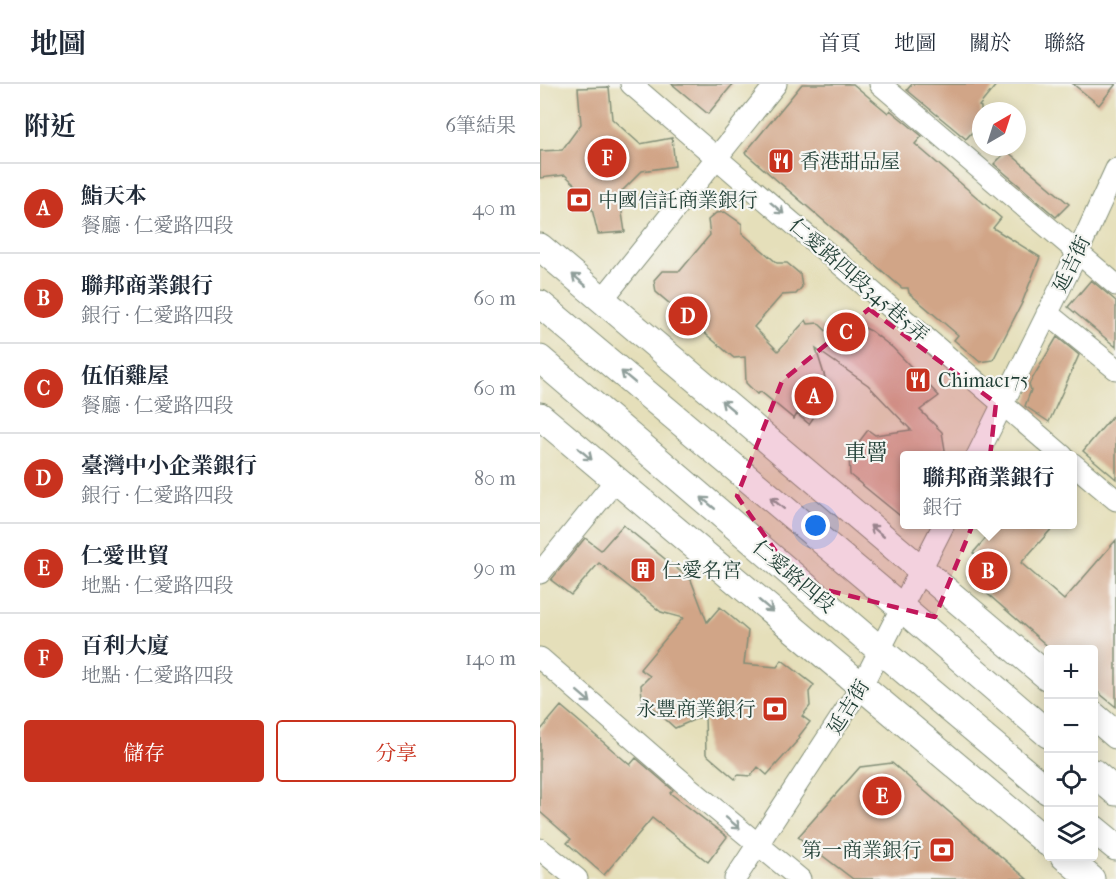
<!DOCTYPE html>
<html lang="zh-TW">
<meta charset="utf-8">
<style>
:root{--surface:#fff;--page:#f6f6f7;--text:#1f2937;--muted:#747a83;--line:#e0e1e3;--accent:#c8321e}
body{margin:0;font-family:"IM FELL French Canon","Noto Serif TC",serif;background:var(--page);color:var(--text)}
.controls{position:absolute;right:18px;bottom:18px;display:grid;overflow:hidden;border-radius:6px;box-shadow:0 3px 15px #0003}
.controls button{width:54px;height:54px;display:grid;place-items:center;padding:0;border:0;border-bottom:2px solid var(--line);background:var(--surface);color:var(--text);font:30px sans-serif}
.compass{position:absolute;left:432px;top:18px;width:54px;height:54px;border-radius:50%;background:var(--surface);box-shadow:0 3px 15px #0003;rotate:39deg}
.you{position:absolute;left:276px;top:442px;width:21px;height:21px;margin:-15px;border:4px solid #fff;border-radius:50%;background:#1a73e8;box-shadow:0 0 0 9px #1a73e833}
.badge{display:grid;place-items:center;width:39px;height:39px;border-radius:50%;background:var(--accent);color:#fff;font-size:20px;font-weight:700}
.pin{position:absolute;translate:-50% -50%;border:3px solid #fff;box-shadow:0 2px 6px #0006}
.popup{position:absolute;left:360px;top:367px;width:177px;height:78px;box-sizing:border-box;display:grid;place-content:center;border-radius:6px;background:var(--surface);filter:drop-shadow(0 2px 4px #0005);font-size:20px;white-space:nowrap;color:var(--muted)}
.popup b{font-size:22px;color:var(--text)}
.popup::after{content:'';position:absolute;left:50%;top:100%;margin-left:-12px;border:12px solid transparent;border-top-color:var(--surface)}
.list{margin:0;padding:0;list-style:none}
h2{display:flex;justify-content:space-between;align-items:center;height:78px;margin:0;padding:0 24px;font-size:26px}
h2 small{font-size:20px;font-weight:400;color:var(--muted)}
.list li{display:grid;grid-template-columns:39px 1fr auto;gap:18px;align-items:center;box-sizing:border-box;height:90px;padding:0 24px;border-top:2px solid var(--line)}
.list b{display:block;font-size:22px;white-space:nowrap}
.list p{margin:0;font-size:20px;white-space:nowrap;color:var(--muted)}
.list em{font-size:20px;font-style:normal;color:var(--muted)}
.actions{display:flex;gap:12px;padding:18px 24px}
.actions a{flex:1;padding:14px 0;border:2px solid var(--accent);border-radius:6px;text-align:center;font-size:21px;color:var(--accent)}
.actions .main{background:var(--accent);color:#fff}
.icon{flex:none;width:33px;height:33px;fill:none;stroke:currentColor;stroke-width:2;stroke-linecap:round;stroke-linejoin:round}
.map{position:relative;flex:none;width:576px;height:795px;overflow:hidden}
header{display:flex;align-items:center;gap:36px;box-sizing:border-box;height:84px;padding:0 30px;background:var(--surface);border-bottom:2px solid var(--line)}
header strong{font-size:28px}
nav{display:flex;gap:33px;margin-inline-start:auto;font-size:21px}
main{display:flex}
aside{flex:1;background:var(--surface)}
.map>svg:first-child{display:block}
.building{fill:#d1a587}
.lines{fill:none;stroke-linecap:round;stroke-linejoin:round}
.minor-casing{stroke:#828e77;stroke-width:23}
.major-casing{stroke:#828e77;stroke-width:29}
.minor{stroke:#fff;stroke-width:21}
.major{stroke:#fff;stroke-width:27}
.oneway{stroke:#8f9e9a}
.marked{fill:#c2185b;fill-opacity:0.2;stroke:#c2185b;stroke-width:4.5;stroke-dasharray:12 8;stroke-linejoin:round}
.labels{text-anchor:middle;stroke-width:4.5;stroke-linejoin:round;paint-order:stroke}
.poi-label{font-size:20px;fill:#1f3d34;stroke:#f6f6f2;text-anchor:start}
.street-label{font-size:20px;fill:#1f3d34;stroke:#f6f6f2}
.quarter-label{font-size:22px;fill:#1f3d34;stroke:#f6f6f2}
</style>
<header>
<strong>地圖</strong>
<nav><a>首頁</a><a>地圖</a><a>關於</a><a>聯絡</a></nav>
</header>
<main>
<aside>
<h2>附近<small>6筆結果</small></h2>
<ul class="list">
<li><span class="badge">A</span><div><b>鮨天本</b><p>餐廳 · 仁愛路四段</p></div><em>40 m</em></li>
<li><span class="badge">B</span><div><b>聯邦商業銀行</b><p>銀行 · 仁愛路四段</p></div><em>60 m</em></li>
<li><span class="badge">C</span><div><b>伍佰雞屋</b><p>餐廳 · 仁愛路四段</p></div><em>60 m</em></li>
<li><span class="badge">D</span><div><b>臺灣中小企業銀行</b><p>銀行 · 仁愛路四段</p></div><em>80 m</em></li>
<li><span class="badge">E</span><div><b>仁愛世貿</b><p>地點 · 仁愛路四段</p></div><em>90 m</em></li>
<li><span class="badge">F</span><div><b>百利大廈</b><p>地點 · 仁愛路四段</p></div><em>140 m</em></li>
</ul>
<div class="actions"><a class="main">儲存</a><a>分享</a></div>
</aside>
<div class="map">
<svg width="576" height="795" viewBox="0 0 576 795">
<rect width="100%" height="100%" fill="#f6f6f2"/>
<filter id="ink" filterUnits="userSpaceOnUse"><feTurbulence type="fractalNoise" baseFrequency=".0167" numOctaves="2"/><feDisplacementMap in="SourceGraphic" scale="12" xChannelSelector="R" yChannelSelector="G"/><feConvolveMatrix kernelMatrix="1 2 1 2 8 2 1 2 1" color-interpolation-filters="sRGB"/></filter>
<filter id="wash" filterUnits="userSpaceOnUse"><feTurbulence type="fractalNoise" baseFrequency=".008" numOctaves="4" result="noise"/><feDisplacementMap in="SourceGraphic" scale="24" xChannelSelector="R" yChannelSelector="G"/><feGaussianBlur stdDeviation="1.35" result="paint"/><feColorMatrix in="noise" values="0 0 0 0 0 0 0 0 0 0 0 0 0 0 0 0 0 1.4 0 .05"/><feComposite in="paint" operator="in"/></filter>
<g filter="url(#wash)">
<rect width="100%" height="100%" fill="#e5dfba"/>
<g id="blocks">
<path class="building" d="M 132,0 L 193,0 L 168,30 Z
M 262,0 L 313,0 L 348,29 L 350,26 L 382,52 L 375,60 L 461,134 L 453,144 L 500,173 L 482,219 L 453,276 L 440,278 L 414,256 L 418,251 L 369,209 L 368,204 L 362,204 L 205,69 Z
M 372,0 L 457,0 L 439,22 L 441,23 L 441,38 L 426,55 L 367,6 Z
M 533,0 L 576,0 L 559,21 Z
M 69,3 L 72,35 L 100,60 L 132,54 L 135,82 L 102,87 L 79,110 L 85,148 L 58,150 L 49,113 L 25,91 L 0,94 L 0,67 L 22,66 L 41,40 L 38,4 Z
M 467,67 L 529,120 L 516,133 L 454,80 Z
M 185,128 L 202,140 L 202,149 L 237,179 L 247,179 L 260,190 L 262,203 L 256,210 L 242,211 L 214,243 L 238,267 L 266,236 L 268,240 L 278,239 L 305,265 L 317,240 L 331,247 L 353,264 L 399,312 L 380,326 L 402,348 L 406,372 L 364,372 L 364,435 L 310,391 L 309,371 L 328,346 L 335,351 L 371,346 L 328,301 L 276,265 L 289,306 L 287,314 L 269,340 L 257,330 L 254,335 L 221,308 L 217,310 L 206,299 L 205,273 L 194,274 L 116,208 L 114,196 L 122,187 L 140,187 L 170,151 L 168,136 L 176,129 Z
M 551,196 L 576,217 L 576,263 L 528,223 Z
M 517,253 L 539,271 L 509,338 L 485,322 L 491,306 L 489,300 Z
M 576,328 L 576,395 L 543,367 Z
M 83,441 L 151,496 L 167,538 L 180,523 L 208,547 L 204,580 L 237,583 L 242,576 L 274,601 L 269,608 L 270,622 L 262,632 L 270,638 L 259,652 L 260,654 L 227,691 L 218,683 L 211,692 L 198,691 L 195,695 L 166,670 L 165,631 L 135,644 L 102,614 L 101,601 L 110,592 L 100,585 L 143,534 L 121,528 L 59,479 L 31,511 L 11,496 L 45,454 L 61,466 Z
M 457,441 L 515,441 L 481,479 L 524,516 L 576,456 L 576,623 L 554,605 L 554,566 L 512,566 L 427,492 L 441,475 L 433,469 Z
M 21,622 L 90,681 L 96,674 L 133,706 L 130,709 L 187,753 L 168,778 L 112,734 L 64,791 L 27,759 L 31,755 L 0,728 L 0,647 Z
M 352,679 L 487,795 L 313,795 L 258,753 L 320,683 Z"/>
</g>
</g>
<g filter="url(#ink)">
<use href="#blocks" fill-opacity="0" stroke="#828e77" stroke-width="1.5"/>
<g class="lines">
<g class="minor-casing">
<path id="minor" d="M 91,0 L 523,372
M 340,0 L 576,201
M 62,216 L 236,0
M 507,229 L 576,285
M 437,372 L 538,168 L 576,85
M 532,379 L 576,416
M 0,489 L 76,396
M 0,574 L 145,700 L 260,795
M 0,765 L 37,795
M 195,795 L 321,603 L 404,440"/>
</g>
<g class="major-casing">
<path id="major" d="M 0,163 L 508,593
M 0,220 L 342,507 L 508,650
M 0,275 L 340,566 L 508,707
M 0,332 L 508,759
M 554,632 L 576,651
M 554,689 L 576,708
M 554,745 L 576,763
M 524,772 L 551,795"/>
</g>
<use href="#minor" class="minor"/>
<use href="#major" class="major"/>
</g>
<defs><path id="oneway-shaft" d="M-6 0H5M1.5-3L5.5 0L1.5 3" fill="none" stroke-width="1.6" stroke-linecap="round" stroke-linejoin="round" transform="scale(1.5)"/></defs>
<g class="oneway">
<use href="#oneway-shaft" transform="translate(237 124) rotate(41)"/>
<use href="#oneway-shaft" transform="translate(39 196) rotate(-140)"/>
<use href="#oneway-shaft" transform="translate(88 293) rotate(-140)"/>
<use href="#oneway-shaft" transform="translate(188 322) rotate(-140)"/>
<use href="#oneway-shaft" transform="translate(45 370) rotate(40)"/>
<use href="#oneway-shaft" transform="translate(168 419) rotate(-140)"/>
<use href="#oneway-shaft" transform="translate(237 419) rotate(-140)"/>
<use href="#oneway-shaft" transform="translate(337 447) rotate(-140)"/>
<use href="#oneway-shaft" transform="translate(226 522) rotate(40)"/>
<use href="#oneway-shaft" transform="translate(44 613) rotate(41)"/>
<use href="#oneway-shaft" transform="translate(193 739) rotate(39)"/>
</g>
</g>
<path class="marked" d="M 329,225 L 456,319 L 446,408 L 395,533 L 258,499 L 197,412 L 242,297 Z"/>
<defs>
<g id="restaurant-square" transform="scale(1.35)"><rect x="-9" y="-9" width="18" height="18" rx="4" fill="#c8321e" stroke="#f6f6f2"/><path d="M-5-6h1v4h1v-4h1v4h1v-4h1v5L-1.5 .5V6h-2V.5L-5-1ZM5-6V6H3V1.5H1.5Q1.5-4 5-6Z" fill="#fff"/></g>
<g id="bank-square" transform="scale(1.35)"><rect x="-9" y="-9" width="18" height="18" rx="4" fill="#c8321e" stroke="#f6f6f2"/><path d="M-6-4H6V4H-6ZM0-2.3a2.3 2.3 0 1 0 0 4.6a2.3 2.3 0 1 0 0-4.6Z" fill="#fff"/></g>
<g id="building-square" transform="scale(1.35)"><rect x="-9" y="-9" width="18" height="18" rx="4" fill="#c8321e" stroke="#f6f6f2"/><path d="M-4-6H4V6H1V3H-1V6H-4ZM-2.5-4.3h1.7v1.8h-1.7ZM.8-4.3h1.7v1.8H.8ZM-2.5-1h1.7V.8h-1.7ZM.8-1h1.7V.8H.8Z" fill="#fff"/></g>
</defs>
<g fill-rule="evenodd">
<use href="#restaurant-square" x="241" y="77"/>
<use href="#bank-square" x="39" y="116"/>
<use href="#restaurant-square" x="378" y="296"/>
<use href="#building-square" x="103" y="486"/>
<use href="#bank-square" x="235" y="625"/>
<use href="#bank-square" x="402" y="766"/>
</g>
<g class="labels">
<g class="poi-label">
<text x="260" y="84">香港甜品屋</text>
<text x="58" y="123">中國信託商業銀行</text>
<text x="398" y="303">Chimac175</text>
<text x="122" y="493">仁愛名宮</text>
<text x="216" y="632" text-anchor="end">永豐商業銀行</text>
<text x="382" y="773" text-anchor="end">第一商業銀行</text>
</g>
<g class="street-label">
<text transform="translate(531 180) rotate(-64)" y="7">延吉街</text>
<text transform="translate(319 196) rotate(41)" y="7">仁愛路四段345巷5弄</text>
<text transform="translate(254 492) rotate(40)" y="7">仁愛路四段</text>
<text transform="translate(308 623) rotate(-58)" y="7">延吉街</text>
</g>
<g class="quarter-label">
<text x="326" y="376">車罾</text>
</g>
</g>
</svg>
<div class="controls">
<button>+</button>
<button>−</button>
<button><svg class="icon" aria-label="locate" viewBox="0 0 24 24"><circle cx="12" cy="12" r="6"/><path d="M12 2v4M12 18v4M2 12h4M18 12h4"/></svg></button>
<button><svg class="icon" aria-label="layers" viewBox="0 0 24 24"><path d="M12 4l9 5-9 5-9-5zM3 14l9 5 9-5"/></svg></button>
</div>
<svg class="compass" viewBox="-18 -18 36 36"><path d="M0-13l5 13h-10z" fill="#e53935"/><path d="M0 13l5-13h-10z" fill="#747a83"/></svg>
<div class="you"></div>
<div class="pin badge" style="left:274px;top:312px">A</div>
<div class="pin badge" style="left:448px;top:487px">B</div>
<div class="popup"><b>聯邦商業銀行</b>銀行</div>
<div class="pin badge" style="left:306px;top:248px">C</div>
<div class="pin badge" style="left:148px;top:232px">D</div>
<div class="pin badge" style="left:342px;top:712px">E</div>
<div class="pin badge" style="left:67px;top:74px">F</div>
</div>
</main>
